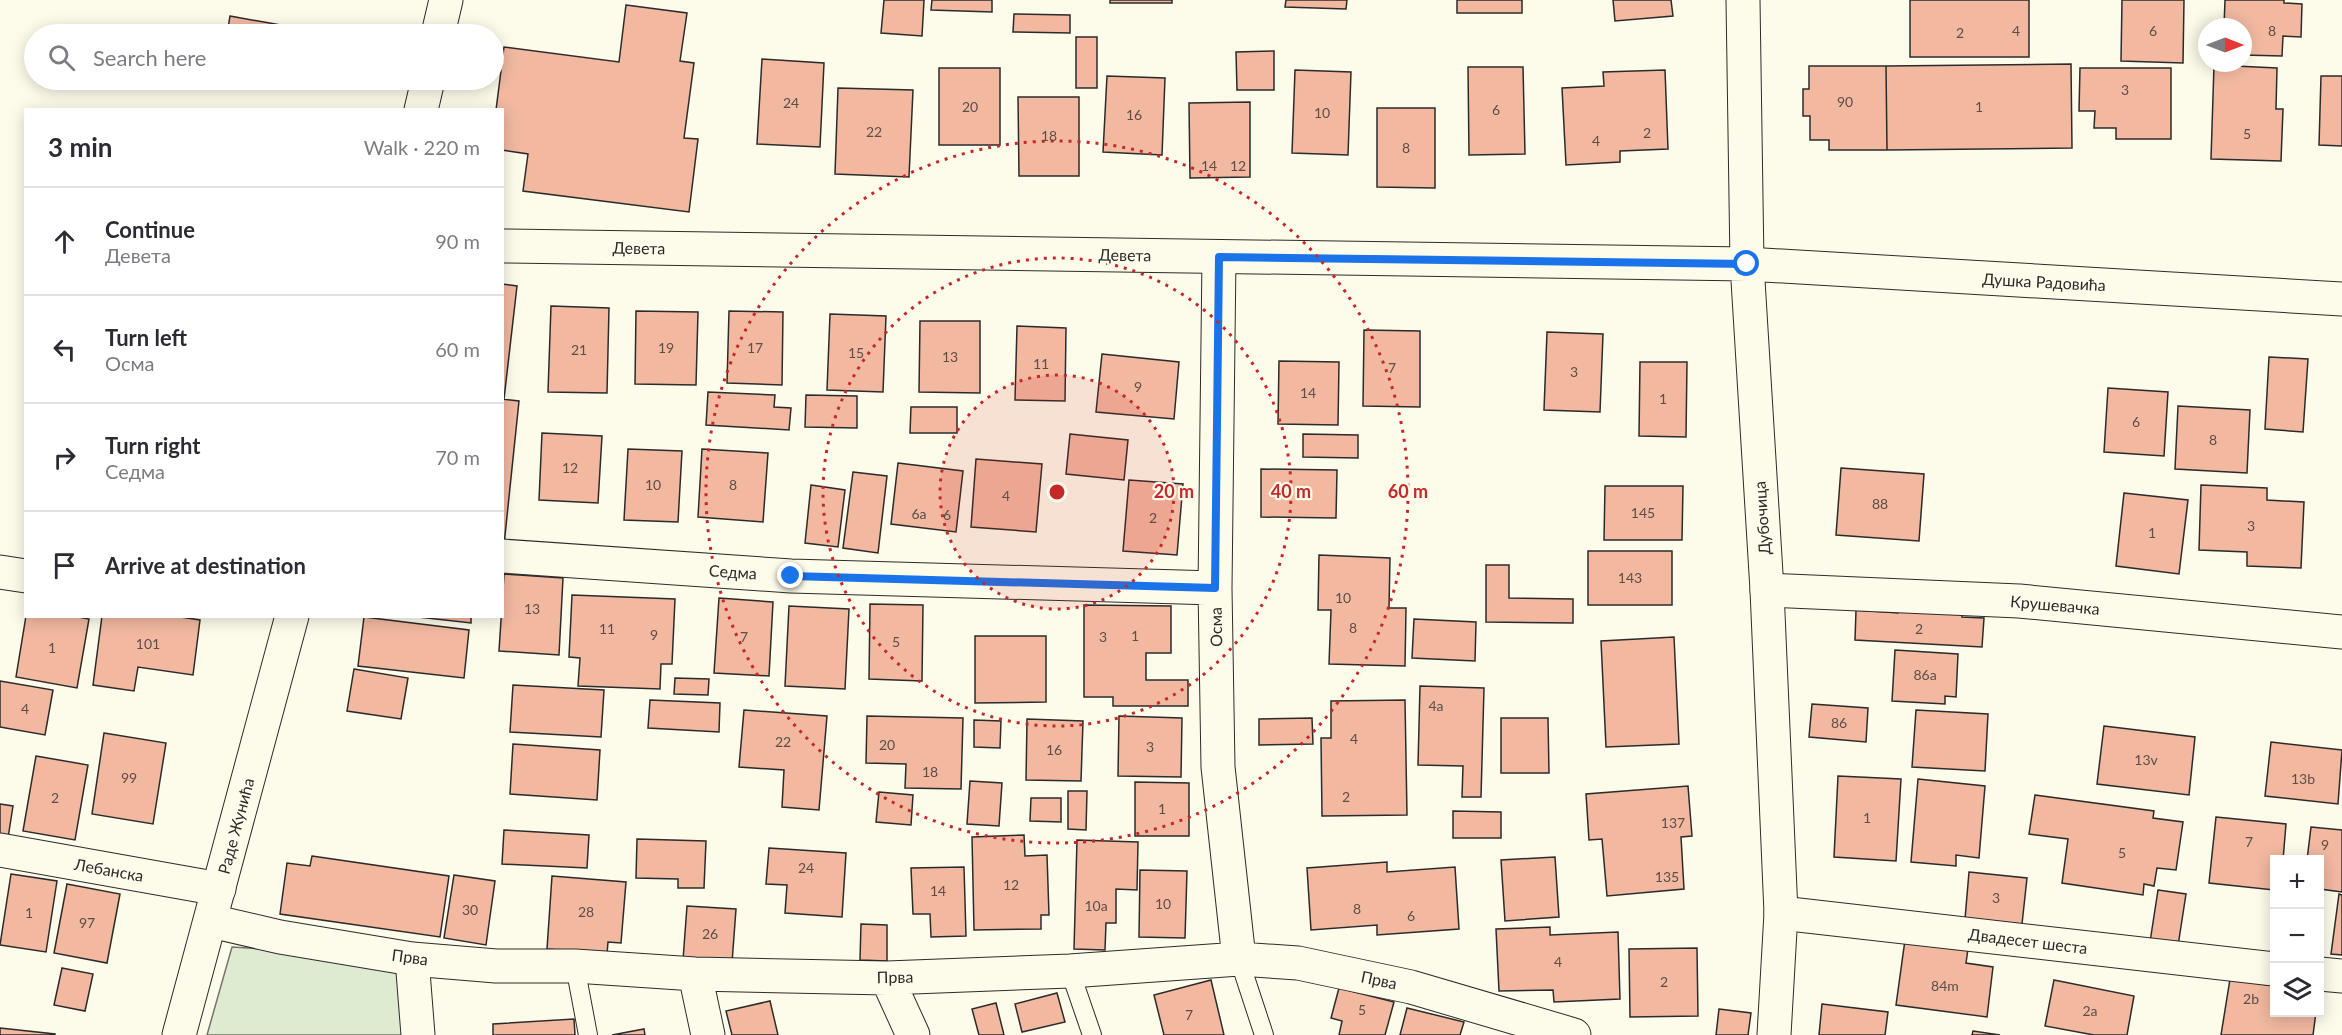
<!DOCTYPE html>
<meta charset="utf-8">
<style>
:root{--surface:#fff;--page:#f2f2f3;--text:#2b2b33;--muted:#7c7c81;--line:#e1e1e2}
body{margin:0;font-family:Lato,sans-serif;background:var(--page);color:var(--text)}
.controls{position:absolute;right:18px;bottom:18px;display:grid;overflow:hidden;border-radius:0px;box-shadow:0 3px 15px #0003}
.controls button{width:54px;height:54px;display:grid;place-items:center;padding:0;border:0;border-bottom:2px solid var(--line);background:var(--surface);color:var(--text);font:30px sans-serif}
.compass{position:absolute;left:2198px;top:18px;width:54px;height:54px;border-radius:50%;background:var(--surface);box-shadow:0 3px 15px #0003;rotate:90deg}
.stop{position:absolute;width:18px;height:18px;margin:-14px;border:4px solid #1a73e8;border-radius:50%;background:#fff}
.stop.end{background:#1a73e8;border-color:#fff;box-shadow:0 2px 6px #0008}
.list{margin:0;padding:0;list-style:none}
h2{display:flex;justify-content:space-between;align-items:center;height:78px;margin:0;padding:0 24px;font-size:26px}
h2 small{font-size:20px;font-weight:400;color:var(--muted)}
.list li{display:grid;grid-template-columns:39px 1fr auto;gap:18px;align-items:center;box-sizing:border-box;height:108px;padding:0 24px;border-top:2px solid var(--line)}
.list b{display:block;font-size:22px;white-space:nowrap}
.list p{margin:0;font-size:20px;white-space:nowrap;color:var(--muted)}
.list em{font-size:20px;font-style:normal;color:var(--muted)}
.icon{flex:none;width:33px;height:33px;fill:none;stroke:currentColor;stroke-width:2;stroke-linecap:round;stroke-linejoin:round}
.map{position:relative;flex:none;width:2342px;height:1035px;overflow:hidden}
.search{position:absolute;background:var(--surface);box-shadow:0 3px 15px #0003;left:24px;top:24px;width:480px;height:66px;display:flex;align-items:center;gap:15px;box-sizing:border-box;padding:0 21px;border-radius:33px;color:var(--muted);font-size:22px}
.panel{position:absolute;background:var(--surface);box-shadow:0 3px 15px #0003;left:24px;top:108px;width:480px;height:510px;border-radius:0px}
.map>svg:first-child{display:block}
.green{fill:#deebd1;stroke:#74746e;stroke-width:1.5}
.building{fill:#f2b8a0;stroke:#2b2b2b;stroke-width:1.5}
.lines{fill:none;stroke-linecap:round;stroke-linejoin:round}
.lane-casing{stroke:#2b2b2b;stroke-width:20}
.street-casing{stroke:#2b2b2b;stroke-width:35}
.secondary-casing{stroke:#2b2b2b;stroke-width:35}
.lane{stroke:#fdfbea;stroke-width:18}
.street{stroke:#fdfbea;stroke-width:33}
.secondary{stroke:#fdfbea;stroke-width:33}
.route{stroke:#1a73e8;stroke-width:8}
.ring{fill:none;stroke:#c62828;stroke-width:3;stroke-dasharray:3 6}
.labels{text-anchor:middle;stroke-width:4.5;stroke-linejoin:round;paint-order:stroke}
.number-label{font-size:14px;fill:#5d4e48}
.street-label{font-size:16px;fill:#2b2b2b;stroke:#fdfbea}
.centre{fill:#c62828;stroke:#fdfbea;stroke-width:3}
.ring-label{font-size:18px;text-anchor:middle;font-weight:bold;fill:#c62828;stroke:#fdfbea;stroke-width:4.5;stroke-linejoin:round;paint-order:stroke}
</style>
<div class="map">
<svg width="2342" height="1035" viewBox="0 0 2342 1035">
<rect width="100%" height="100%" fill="#fdfbea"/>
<path class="green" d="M 232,947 L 412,959 L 417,1035 L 207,1035 Z"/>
<path class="building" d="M 884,0 L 924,0 L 922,36 L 881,33 Z
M 932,0 L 992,0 L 992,12 L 931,10 Z
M 1110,0 L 1172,0 L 1172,3 L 1110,3 Z
M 1286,0 L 1347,0 L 1346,9 L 1285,7 Z
M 1457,0 L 1522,0 L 1522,13 L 1457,13 Z
M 1613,0 L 1671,0 L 1673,16 L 1615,21 Z
M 1910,0 L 2029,0 L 2029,57 L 1910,57 Z
M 2122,0 L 2184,0 L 2183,63 L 2121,61 Z
M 2225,0 L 2284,0 L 2284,3 L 2302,4 L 2301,37 L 2283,36 L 2282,56 L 2243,55 L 2243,27 L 2224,27 Z
M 626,5 L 687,13 L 680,61 L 694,63 L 684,138 L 698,139 L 689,212 L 523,191 L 528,154 L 502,150 L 502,110 L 496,110 L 504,47 L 619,62 Z
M 1014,14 L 1070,15 L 1070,33 L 1013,32 Z
M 230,16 L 314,31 L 314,34 L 227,34 Z
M 1076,37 L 1097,37 L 1097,88 L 1076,88 Z
M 1274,51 L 1274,90 L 1237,90 L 1236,52 Z
M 762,59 L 824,63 L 820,147 L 757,144 Z
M 2071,64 L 2072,148 L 1887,150 L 1886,66 Z
M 2214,65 L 2277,68 L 2276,109 L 2283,109 L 2281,161 L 2211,159 Z
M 1809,66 L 1886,66 L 1887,150 L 1829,150 L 1829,140 L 1810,140 L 1810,116 L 1803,116 L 1803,89 L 1809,89 Z
M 1468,67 L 1523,67 L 1525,154 L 1469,155 Z
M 939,68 L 1000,68 L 1000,145 L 939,145 Z
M 2080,68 L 2171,68 L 2171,139 L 2116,139 L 2116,128 L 2094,128 L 2095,111 L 2079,111 Z
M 1295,70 L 1351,72 L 1348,155 L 1292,153 Z
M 1665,70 L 1668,149 L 1620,151 L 1620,162 L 1566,165 L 1562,88 L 1604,86 L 1603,72 Z
M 1107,76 L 1165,78 L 1162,155 L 1103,152 Z
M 2321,76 L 2342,76 L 2342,146 L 2319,145 Z
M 249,80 L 306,80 L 304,89 Z
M 838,88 L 913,90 L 909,177 L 835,174 Z
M 1018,97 L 1079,97 L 1079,176 L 1019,176 Z
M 1250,102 L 1250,177 L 1190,178 L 1189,103 Z
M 1377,108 L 1435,108 L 1435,188 L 1377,187 Z
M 502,284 L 517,286 L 504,399 L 502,399 Z
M 551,306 L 609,308 L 607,393 L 548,392 Z
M 636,311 L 698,312 L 696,385 L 635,384 Z
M 729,311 L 783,312 L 782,385 L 727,383 Z
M 830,314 L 886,316 L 883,392 L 827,390 Z
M 920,321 L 980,321 L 980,393 L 919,392 Z
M 1017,326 L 1066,328 L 1065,401 L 1015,400 Z
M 1364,330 L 1420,331 L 1420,407 L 1363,406 Z
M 1547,332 L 1603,334 L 1600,412 L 1544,410 Z
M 1102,354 L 1179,362 L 1174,419 L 1096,412 Z
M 2269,357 L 2308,359 L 2303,432 L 2265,429 Z
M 1279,361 L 1339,362 L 1338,425 L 1278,424 Z
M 1640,362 L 1687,362 L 1686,437 L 1639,436 Z
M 2108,388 L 2168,392 L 2164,456 L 2104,452 Z
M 708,392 L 775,395 L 774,407 L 791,408 L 789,430 L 706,425 Z
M 806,395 L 857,396 L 857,428 L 805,427 Z
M 502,399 L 519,401 L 504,545 L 502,545 Z
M 2178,406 L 2250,410 L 2247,473 L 2175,469 Z
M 911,407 L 957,407 L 957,433 L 910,433 Z
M 542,433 L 602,436 L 598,503 L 539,500 Z
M 1070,434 L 1128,440 L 1124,480 L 1066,474 Z
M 1303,434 L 1358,435 L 1358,458 L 1303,457 Z
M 628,449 L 682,451 L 678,522 L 624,520 Z
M 702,449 L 768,453 L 763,522 L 698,517 Z
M 976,459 L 1042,464 L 1036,532 L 971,527 Z
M 898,463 L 963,471 L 956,532 L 891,524 Z
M 1841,468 L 1924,474 L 1919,541 L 1836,535 Z
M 1261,469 L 1337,470 L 1336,518 L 1261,517 Z
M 853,472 L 887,476 L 878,553 L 843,548 Z
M 1129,480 L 1183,484 L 1177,555 L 1123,551 Z
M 811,485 L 845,490 L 838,547 L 805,543 Z
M 2201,485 L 2267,488 L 2267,500 L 2304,502 L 2301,568 L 2247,566 L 2247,552 L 2199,550 Z
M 1605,486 L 1683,486 L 1682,540 L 1604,540 Z
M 2124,493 L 2188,500 L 2179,574 L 2116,566 Z
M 1588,551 L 1672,551 L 1672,605 L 1588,605 Z
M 1319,555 L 1390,558 L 1389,608 L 1406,608 L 1405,666 L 1329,664 L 1331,610 L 1318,610 Z
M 1486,565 L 1509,565 L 1509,598 L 1573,599 L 1573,623 L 1486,622 Z
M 504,574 L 563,578 L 559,655 L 499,651 Z
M 572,595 L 675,599 L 672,664 L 661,664 L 660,689 L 578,686 L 580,658 L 569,657 Z
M 719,598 L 773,602 L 769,676 L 714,673 Z
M 870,604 L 923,605 L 922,681 L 869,679 Z
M 1084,605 L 1171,606 L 1171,653 L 1146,653 L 1146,680 L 1188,680 L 1188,706 L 1113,706 L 1113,697 L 1084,697 Z
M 789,606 L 849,609 L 845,689 L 785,686 Z
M 1898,606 L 1962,609 L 1962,617 L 1984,618 L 1982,647 L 1855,640 L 1856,610 L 1898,613 Z
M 26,616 L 73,616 L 89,619 L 77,688 L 16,677 Z
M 102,616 L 174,616 L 200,620 L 193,675 L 138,667 L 134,691 L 93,685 Z
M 409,616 L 471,616 L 471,623 Z
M 364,617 L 469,630 L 464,678 L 358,666 Z
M 1414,619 L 1476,622 L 1475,661 L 1412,658 Z
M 975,636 L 1046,636 L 1046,702 L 975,703 Z
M 1674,637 L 1679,744 L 1606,747 L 1601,641 Z
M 1895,650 L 1958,654 L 1956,697 L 1945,696 L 1945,704 L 1892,701 Z
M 354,669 L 408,678 L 401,719 L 347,711 Z
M 675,678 L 709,679 L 708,695 L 674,694 Z
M 0,681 L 53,690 L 45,735 L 0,727 Z
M 513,685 L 604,690 L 601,737 L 510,732 Z
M 1420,686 L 1484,688 L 1481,797 L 1462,797 L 1463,766 L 1418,765 Z
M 650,700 L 720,703 L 719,732 L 648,728 Z
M 1405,700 L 1407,815 L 1322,816 L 1321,738 L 1331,738 L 1331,701 Z
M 1812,704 L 1868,708 L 1866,742 L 1809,737 Z
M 744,710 L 827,716 L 819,810 L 782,807 L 784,770 L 739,767 Z
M 1916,710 L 1988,714 L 1985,771 L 1912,767 Z
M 867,716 L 963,718 L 961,789 L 905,788 L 906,764 L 866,763 Z
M 1119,716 L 1182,718 L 1181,777 L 1118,776 Z
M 1312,718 L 1313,744 L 1259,745 L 1259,719 Z
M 1501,718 L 1548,718 L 1549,773 L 1501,773 Z
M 1027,719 L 1083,721 L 1081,781 L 1026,780 Z
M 974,720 L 1001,721 L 1000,748 L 974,747 Z
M 2104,726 L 2195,737 L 2189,795 L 2097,784 Z
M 104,733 L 166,743 L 153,824 L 92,814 Z
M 2271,742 L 2342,750 L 2338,804 L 2265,796 Z
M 513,744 L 600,750 L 597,800 L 510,794 Z
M 36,756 L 88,765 L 75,840 L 23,831 Z
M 1838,776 L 1901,779 L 1896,861 L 1834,857 Z
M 1918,779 L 1985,786 L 1979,858 L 1956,855 L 1956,866 L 1911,862 Z
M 970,781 L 1002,783 L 999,826 L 967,824 Z
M 1135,782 L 1189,783 L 1189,836 L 1135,836 Z
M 1688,786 L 1692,836 L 1681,837 L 1684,889 L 1607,896 L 1602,839 L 1589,840 L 1586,794 Z
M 1068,791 L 1087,791 L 1086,830 L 1068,829 Z
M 879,792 L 913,795 L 911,825 L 876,822 Z
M 2035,795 L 2154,811 L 2153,818 L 2183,822 L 2176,870 L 2157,868 L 2154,886 L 2144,884 L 2143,895 L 2062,883 L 2068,839 L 2029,834 Z
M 1031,798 L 1061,798 L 1061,822 L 1030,821 Z
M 0,804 L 13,806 L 8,838 L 0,837 Z
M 1453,811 L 1501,812 L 1501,838 L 1453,838 Z
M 2216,817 L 2286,824 L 2283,860 L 2274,860 L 2274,890 L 2209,883 Z
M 2311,827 L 2342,830 L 2342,892 L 2320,889 L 2320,860 L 2307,860 Z
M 504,830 L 589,835 L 587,868 L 502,864 Z
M 1024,835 L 1025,856 L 1047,855 L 1049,915 L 1041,915 L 1041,929 L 974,930 L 972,837 Z
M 637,839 L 706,841 L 704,888 L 678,888 L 678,879 L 636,878 Z
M 1077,840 L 1138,842 L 1137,890 L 1116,889 L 1116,923 L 1106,923 L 1105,950 L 1074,949 Z
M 769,848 L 846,853 L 842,917 L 785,913 L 787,885 L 766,884 Z
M 312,856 L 449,876 L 440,937 L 280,914 L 287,863 L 310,866 Z
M 1555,857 L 1559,917 L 1505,921 L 1501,860 Z
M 1387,862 L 1387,872 L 1455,867 L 1459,929 L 1377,935 L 1377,925 L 1311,930 L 1307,868 Z
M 964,867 L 966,936 L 931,937 L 930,914 L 913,914 L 911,868 Z
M 1140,870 L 1187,871 L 1185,938 L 1139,937 Z
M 1969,872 L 2027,878 L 2022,924 L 1965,919 Z
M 11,874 L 57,881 L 46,952 L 0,945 Z
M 454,875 L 495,881 L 486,945 L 444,938 Z
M 552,876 L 626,882 L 621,943 L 608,942 L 607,954 L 547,949 Z
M 67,884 L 120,894 L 107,963 L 54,953 Z
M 2158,890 L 2186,894 L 2178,946 L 2150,942 Z
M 2339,894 L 2342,895 L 2342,955 L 2331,954 Z
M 687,906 L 736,909 L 732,963 L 683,960 Z
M 861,924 L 887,925 L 887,961 L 860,960 Z
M 1550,927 L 1550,935 L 1618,932 L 1620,999 L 1554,1002 L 1553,990 L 1499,991 L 1496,929 Z
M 1905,940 L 1968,949 L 1966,963 L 1993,967 L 1987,1017 L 1896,1005 Z
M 1697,948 L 1698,1016 L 1630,1017 L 1629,949 Z
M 62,968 L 93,974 L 85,1011 L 54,1005 Z
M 2230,979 L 2274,986 L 2274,1012 L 2316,1012 L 2313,1035 L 2221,1035 Z
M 1211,980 L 1224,1035 L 1164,1035 L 1154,995 Z
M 2054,980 L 2134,996 L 2127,1035 L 2094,1035 L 2045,1026 Z
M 1339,988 L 1394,1002 L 1385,1035 L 1339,1035 L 1342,1021 L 1331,1018 Z
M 1057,993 L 1065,1022 L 1022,1032 L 1015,1004 Z
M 770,1001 L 778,1035 L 732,1035 L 726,1011 Z
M 996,1003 L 1004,1035 L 979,1035 L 972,1009 Z
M 1822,1004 L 1888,1012 L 1885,1035 L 1819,1035 Z
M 1407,1008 L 1464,1022 L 1460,1035 L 1400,1035 Z
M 1719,1009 L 1751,1013 L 1748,1035 L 1716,1035 Z
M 574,1019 L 575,1035 L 493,1035 L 493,1024 Z
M 0,1028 L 55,1034 L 55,1035 L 0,1035 Z
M 644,1029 L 645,1035 L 612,1035 Z
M 1973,1031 L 2000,1035 L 1972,1035 Z"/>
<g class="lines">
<g class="lane-casing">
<path id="lane" d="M 1239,959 L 1264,1035
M 575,966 L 588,1035
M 1070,971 L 1092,1035"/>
</g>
<g class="street-casing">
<path id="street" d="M 1743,0 L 1747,264
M 1219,257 L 1215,588 L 1218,767 L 1239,959
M 502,556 L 791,576 L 1215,588
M 0,572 L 26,576
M 1767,590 L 2019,601 L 2342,632
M 0,850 L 219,889
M 1781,913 L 2274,969
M 211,921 L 280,937 L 412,959 L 496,966 L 575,966 L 695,974 L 887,978 L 1070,971 L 1239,959 L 1298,963 L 1411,987 L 1574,1035
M 412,959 L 418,1035
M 695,974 L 708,1035
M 2320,974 L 2342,976
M 887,978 L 913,1035"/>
</g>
<g class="secondary-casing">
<path id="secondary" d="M 438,34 L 446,0
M 421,110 L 428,80
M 502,246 L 1747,264 L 2342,299
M 1747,264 L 1767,590 L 1781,913 L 1774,1035
M 179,1035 L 292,616"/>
</g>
<use href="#lane" class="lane"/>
<use href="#street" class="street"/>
<use href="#secondary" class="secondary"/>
</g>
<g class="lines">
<path class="route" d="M 791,576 L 1215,588 L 1219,257 L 1747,264"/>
</g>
<circle cx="1057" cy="492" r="117" fill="#c62828" fill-opacity=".12"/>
<g class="ring">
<circle cx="1057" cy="492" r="117"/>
<circle cx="1057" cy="492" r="234"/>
<circle cx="1057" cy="492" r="351"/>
</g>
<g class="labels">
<g class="number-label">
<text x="2016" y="36">4</text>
<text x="2153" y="36">6</text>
<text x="2272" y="36">8</text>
<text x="1960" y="38">2</text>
<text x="2125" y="95">3</text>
<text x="1845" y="107">90</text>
<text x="791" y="108">24</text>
<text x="970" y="112">20</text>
<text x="1979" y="112">1</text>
<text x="1496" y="115">6</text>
<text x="1322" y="118">10</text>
<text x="1134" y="120">16</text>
<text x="874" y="137">22</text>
<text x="1647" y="138">2</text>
<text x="2247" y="139">5</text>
<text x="1049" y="141">18</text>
<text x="1596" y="146">4</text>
<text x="1406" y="153">8</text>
<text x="1209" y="171">14</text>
<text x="1238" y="171">12</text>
<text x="666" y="353">19</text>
<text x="755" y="353">17</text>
<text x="579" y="355">21</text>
<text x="856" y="358">15</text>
<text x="950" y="362">13</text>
<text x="1041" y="369">11</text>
<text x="1392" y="373">7</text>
<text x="1574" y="377">3</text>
<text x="1138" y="392">9</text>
<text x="1308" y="398">14</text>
<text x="1663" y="404">1</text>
<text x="2136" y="427">6</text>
<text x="2213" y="445">8</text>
<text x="570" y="473">12</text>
<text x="653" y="490">10</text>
<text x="733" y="490">8</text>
<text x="1006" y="501">4</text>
<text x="1880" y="509">88</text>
<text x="1643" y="518">145</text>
<text x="919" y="519">6a</text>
<text x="947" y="520">6</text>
<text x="1153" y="523">2</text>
<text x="2251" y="531">3</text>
<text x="2152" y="538">1</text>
<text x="1630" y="583">143</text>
<text x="1343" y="603">10</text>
<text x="532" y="614">13</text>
<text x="1353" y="633">8</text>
<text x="607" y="634">11</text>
<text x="1919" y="634">2</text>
<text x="654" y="640">9</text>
<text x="1135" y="641">1</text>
<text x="744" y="642">7</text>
<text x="1103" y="642">3</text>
<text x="896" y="647">5</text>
<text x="148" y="649">101</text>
<text x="52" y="653">1</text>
<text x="1925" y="680">86a</text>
<text x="1436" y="711">4a</text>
<text x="25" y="714">4</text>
<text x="1839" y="728">86</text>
<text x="1354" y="744">4</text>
<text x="783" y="747">22</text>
<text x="887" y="750">20</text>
<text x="1150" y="752">3</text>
<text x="1054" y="755">16</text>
<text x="2146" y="765">13v</text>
<text x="930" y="777">18</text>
<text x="129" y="783">99</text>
<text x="2303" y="784">13b</text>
<text x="1346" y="802">2</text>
<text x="55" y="803">2</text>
<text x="1162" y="814">1</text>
<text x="1867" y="823">1</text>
<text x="1673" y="828">137</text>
<text x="2249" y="847">7</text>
<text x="2325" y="850">9</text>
<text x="2122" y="858">5</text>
<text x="806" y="873">24</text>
<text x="1667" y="882">135</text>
<text x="1011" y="890">12</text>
<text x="938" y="896">14</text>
<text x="1996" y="903">3</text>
<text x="1163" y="909">10</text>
<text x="1096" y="911">10a</text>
<text x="1357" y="914">8</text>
<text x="470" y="915">30</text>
<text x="586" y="917">28</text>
<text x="29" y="918">1</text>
<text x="1411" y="921">6</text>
<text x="87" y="928">97</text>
<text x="710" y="939">26</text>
<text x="1558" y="967">4</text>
<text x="1664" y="987">2</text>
<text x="1945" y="991">84m</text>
<text x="2251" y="1004">2b</text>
<text x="1362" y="1015">5</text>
<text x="2090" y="1016">2a</text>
<text x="1189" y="1020">7</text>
</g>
<g class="street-label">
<text transform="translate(639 248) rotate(1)" y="6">Девета</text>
<text transform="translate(1125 255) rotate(1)" y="6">Девета</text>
<text transform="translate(2044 282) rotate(3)" y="6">Душка Радовића</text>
<text transform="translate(1762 518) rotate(-94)" y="6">Дубочица</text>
<text transform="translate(733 572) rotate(4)" y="6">Седма</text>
<text transform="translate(2055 605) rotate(5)" y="6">Крушевачка</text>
<text transform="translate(1216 627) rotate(-91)" y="6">Осма</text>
<text transform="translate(236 826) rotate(-75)" y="6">Раде Жунића</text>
<text transform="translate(109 870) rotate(10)" y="6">Лебанска</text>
<text transform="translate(2028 941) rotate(7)" y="6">Двадесет шеста</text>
<text transform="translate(410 957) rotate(8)" y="6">Прва</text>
<text transform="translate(895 977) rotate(-1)" y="6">Прва</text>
<text transform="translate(1379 980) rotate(12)" y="6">Прва</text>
</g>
</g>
<circle cx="1057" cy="492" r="9" class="centre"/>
<g class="ring-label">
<text x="1174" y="498">20 m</text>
<text x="1291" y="498">40 m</text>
<text x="1408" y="498">60 m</text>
</g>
</svg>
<div class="controls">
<button>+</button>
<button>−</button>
<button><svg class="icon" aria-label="layers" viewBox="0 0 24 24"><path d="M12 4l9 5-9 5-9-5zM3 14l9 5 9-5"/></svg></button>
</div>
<svg class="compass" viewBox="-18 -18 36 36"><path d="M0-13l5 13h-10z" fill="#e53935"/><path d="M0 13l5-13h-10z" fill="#7c7c81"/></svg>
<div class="stop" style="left:1747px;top:264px"></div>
<div class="stop end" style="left:791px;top:576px"></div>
<div class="search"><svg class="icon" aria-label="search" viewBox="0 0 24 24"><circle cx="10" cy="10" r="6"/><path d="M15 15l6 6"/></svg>Search here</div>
<section class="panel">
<h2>3 min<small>Walk · 220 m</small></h2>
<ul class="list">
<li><svg class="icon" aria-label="ahead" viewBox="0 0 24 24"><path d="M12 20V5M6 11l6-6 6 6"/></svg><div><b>Continue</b><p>Девета</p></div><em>90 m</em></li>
<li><svg class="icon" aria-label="left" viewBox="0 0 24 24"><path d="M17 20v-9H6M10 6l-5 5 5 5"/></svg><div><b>Turn left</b><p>Осма</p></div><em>60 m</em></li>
<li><svg class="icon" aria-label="right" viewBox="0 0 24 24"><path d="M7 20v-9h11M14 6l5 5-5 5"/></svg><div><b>Turn right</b><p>Седма</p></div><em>70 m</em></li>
<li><svg class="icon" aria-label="arrive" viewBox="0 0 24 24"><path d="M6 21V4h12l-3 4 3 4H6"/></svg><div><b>Arrive at destination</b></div></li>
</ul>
</section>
</div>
